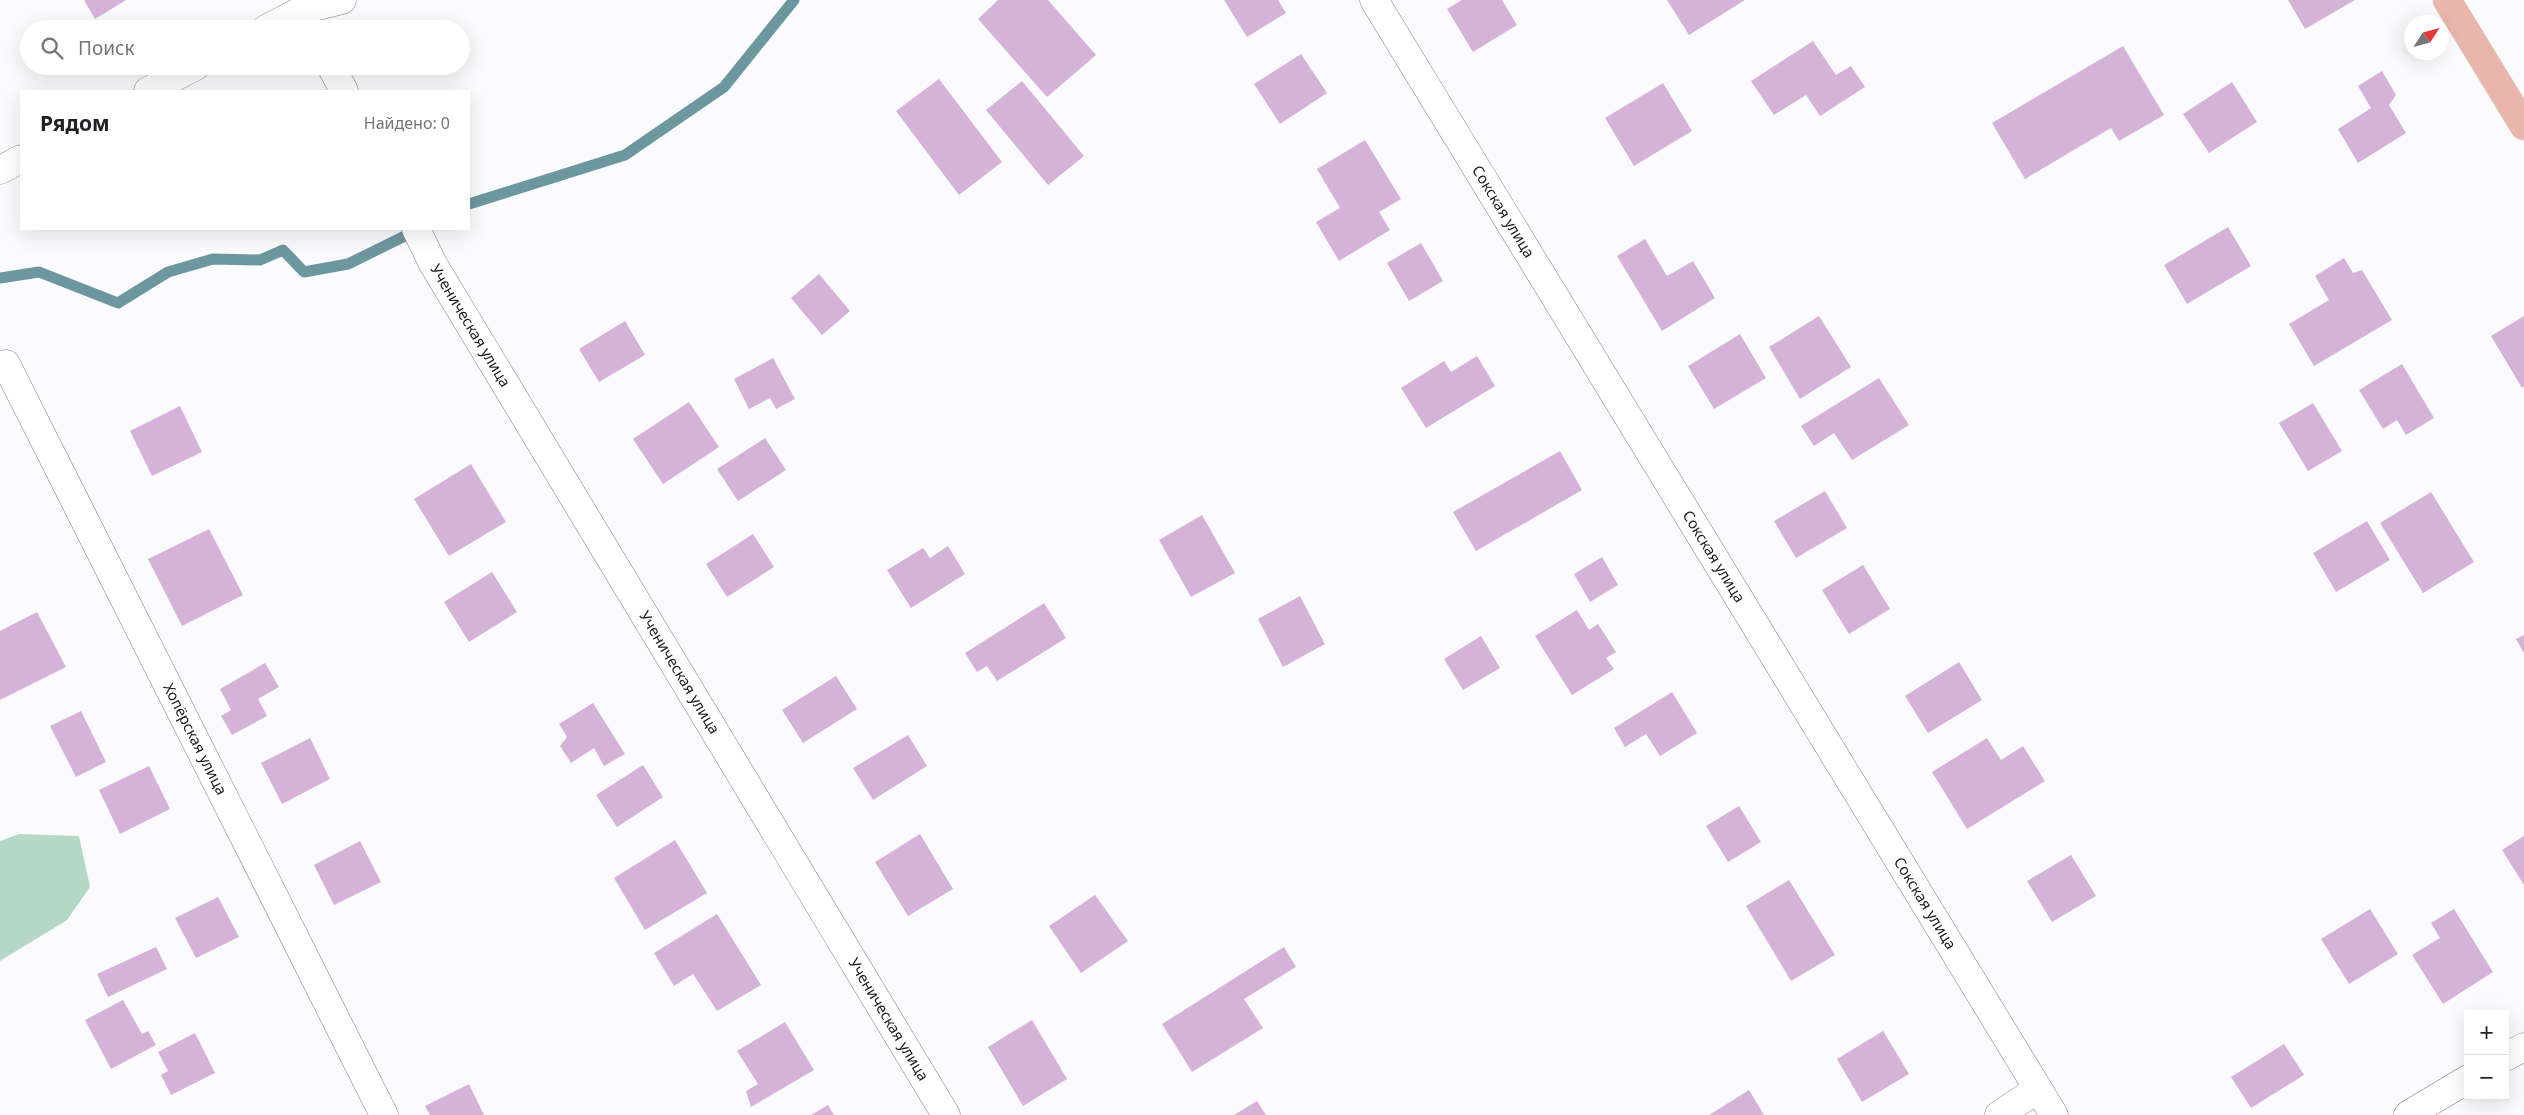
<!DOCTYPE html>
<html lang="ru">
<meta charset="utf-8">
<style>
:root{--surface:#fff;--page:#f2f2f2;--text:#202124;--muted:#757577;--line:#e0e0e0}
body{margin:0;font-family:"Noto Sans",sans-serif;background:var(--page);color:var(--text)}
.controls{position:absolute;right:15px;bottom:15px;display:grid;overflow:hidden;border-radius:0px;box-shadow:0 5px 20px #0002}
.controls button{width:45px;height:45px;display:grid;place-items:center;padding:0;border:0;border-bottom:1px solid var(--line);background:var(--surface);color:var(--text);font:25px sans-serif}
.compass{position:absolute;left:2404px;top:15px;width:45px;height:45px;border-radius:50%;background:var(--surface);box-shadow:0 5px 20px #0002;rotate:54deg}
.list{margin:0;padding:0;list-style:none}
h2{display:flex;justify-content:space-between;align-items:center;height:65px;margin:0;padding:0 20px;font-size:21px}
h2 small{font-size:16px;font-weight:400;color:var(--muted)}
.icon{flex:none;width:28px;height:28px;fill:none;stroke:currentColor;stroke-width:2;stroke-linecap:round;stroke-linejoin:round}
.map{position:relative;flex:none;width:2524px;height:1115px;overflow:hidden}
.search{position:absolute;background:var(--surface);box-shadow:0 5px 20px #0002;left:20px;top:20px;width:450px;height:55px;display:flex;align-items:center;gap:12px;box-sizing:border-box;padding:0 18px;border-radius:28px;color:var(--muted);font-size:19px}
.panel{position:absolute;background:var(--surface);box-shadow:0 5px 20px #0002;left:20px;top:90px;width:450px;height:140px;border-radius:0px}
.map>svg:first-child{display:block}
.green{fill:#b5d8c6}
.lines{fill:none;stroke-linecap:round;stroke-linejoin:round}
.stream{stroke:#6d979f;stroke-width:11}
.building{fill:#d5b3d8}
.minor-casing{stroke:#7d7f89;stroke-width:29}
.major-casing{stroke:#d6d6d7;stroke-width:29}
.minor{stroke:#fff;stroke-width:28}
.major{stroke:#eab5aa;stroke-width:28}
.labels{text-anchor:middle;stroke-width:4;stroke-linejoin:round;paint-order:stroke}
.street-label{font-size:15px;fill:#1b1b1f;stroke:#fbfbfd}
</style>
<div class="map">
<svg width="2524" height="1115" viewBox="0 0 2524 1115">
<rect width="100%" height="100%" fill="#fbfbfd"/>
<path class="green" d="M 19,834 L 79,836 L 90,887 L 67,920 L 0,961 L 0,841 Z"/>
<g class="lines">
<path class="stream" d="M 469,204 L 625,155 L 724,87 L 794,0
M 0,278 L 39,272 L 118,303 L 168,272 L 213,259 L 260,260 L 283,250 L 304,272 L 348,264 L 417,230"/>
</g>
<path class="building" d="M 84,0 L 126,0 L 95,19 Z
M 998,0 L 1048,0 L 1096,55 L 1047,97 L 978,19 Z
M 1224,0 L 1278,0 L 1286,13 L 1247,37 Z
M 1462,0 L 1502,0 L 1517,25 L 1473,52 L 1447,9 Z
M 1667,0 L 1745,0 L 1689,35 Z
M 2288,0 L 2355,0 L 2305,29 Z
M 1813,41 L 1836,75 L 1851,66 L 1865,87 L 1820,116 L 1806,95 L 1774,115 L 1751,81 Z
M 2123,46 L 2164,115 L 2119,141 L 2111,128 L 2025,179 L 1992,123 Z
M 1301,54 L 1327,93 L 1280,124 L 1254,84 Z
M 2382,71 L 2396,95 L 2389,105 L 2406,133 L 2358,163 L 2338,129 L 2371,108 L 2358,86 Z
M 939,79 L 1002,162 L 959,195 L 896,111 Z
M 1022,81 L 1084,156 L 1048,185 L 986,110 Z
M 2232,82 L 2257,122 L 2209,153 L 2183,114 Z
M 1663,83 L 1692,131 L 1634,166 L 1605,118 Z
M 1365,140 L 1401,199 L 1379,212 L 1390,230 L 1339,261 L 1316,222 L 1340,208 L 1317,169 Z
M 2228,227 L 2251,266 L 2187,304 L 2164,265 Z
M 1645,239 L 1667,276 L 1693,261 L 1715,298 L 1662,331 L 1617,256 Z
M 1421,243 L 1443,281 L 1409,301 L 1387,263 Z
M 2344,258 L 2353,273 L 2362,270 L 2392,320 L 2314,366 L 2289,324 L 2329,300 L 2315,276 Z
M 819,274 L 850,311 L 822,335 L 791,298 Z
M 1819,316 L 1851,367 L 1800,399 L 1769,347 Z
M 2524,316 L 2524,386 L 2522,388 L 2491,336 Z
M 625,321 L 645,355 L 599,382 L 579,349 Z
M 1740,334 L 1766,378 L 1714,409 L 1688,366 Z
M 1477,356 L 1495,386 L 1426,428 L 1401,388 L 1444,361 L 1451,372 Z
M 773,358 L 795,399 L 776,409 L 770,398 L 749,409 L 734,379 Z
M 2402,364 L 2434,418 L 2406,435 L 2397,420 L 2383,429 L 2359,390 Z
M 1879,378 L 1909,425 L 1852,460 L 1834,433 L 1814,446 L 1801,426 Z
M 689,402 L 719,447 L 663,484 L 633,439 Z
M 2313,403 L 2342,451 L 2308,471 L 2279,423 Z
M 180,406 L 202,452 L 152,476 L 130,431 Z
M 765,438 L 786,470 L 738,501 L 717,469 Z
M 1560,451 L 1582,490 L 1476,551 L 1453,512 Z
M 471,464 L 506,522 L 449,556 L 414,499 Z
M 1825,491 L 1847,528 L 1796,558 L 1774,521 Z
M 2431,492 L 2474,562 L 2423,593 L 2380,523 Z
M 1202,515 L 1235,573 L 1191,597 L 1159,540 Z
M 2367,521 L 2390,560 L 2336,592 L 2313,553 Z
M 209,529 L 243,595 L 182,626 L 148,559 Z
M 753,534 L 774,567 L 727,597 L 706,564 Z
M 948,546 L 965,574 L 911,608 L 887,570 L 923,548 L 930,558 Z
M 1602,557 L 1618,585 L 1590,602 L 1574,574 Z
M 1863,565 L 1890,609 L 1849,634 L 1822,590 Z
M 492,572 L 517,612 L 469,642 L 444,602 Z
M 1300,596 L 1325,644 L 1283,667 L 1258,619 Z
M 1044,603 L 1066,638 L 997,681 L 987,666 L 977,672 L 965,653 Z
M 1577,610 L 1589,630 L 1598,624 L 1616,652 L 1606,658 L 1614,669 L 1572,695 L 1535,636 Z
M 37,612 L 66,667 L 0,700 L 0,631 Z
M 2524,635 L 2524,653 L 2516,639 Z
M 1481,636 L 1500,668 L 1463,690 L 1444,659 Z
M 1959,662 L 1982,700 L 1928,733 L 1905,696 Z
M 265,663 L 279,687 L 258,699 L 267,716 L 232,735 L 221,716 L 231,710 L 220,689 Z
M 836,676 L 857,709 L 803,743 L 782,710 Z
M 1672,692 L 1697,733 L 1660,756 L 1646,734 L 1625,747 L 1614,728 Z
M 593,703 L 625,754 L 604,766 L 594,748 L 571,763 L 560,746 L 567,737 L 559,724 Z
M 81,711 L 106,762 L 76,777 L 50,726 Z
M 908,735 L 927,766 L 873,800 L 853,768 Z
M 310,738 L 330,779 L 282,804 L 261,763 Z
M 1987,738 L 2001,760 L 2023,746 L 2045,781 L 1967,829 L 1932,772 Z
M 643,765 L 663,797 L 617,827 L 596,795 Z
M 149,766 L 170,809 L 120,834 L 99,790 Z
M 1739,806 L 1761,842 L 1728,862 L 1706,826 Z
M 920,834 L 953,889 L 908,916 L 875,862 Z
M 2524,836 L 2524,885 L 2502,850 Z
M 675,840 L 707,893 L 645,930 L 614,878 Z
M 360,841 L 381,882 L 334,905 L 314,865 Z
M 2071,855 L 2096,896 L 2052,922 L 2027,881 Z
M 1789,880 L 1835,955 L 1791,981 L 1746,906 Z
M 1095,895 L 1128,941 L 1081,973 L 1049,926 Z
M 218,897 L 239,937 L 196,958 L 175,918 Z
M 2370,909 L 2398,954 L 2349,984 L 2321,939 Z
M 2454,909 L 2493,972 L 2443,1004 L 2412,955 L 2440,938 L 2431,923 Z
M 717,914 L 761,985 L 717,1011 L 693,974 L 674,986 L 654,953 Z
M 156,947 L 167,969 L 108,997 L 97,974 Z
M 1284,947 L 1296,967 L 1244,999 L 1263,1028 L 1192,1072 L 1162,1024 Z
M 123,1000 L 142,1034 L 148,1031 L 156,1045 L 111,1069 L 85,1020 Z
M 1032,1020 L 1067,1079 L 1023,1106 L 988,1047 Z
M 785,1022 L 814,1070 L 751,1107 L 746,1091 L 758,1084 L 737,1051 Z
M 1883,1031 L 1909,1074 L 1862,1102 L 1837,1059 Z
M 195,1033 L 215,1073 L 171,1095 L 161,1075 L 168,1071 L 158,1052 Z
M 2284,1044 L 2304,1075 L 2251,1108 L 2231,1077 Z
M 469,1084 L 484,1115 L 430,1115 L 425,1106 Z
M 1749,1090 L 1764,1115 L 1709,1115 Z
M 1257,1101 L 1266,1115 L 1234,1115 Z
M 828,1105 L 834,1115 L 811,1115 Z"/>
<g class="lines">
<g class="minor-casing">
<g id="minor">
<path id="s1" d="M 1374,0 L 2054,1115"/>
<path d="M 266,29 L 302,10 L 342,0"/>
<path d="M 331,66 L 344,91"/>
<path d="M 148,91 L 196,66"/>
<path d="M 0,170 L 21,159"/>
<path id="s2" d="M 416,229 L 433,264 L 946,1115"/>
<path id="s3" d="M 6,364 L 384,1115"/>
<path d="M 2505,1057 L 2524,1047"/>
<path d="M 1999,1115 L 2038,1089"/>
<path d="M 2408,1115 L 2468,1079"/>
</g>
</g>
<g class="major-casing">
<path id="major" d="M 2447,0 L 2524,126"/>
</g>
<use href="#minor" class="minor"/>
<use href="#major" class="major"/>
</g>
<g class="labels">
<g class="street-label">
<text dy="5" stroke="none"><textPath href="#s1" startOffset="248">Сокская улица</textPath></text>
<text dy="5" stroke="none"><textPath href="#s2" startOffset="111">Ученическая улица</textPath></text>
<text dy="5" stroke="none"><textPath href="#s1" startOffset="652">Сокская улица</textPath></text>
<text dy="5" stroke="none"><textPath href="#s2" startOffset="516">Ученическая улица</textPath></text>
<text dy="5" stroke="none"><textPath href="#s3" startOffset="420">Хопёрская улица</textPath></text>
<text dy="5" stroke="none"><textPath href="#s1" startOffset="1058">Сокская улица</textPath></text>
<text dy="5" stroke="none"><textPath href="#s2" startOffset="921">Ученическая улица</textPath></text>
</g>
</g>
</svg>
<div class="controls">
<button>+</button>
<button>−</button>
</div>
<svg class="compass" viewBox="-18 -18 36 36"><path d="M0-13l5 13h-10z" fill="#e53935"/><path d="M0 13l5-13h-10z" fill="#757577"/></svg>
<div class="search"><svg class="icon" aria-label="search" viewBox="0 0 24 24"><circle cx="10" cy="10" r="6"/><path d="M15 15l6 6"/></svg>Поиск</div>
<section class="panel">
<h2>Рядом<small>Найдено: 0</small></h2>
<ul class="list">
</ul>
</section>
</div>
